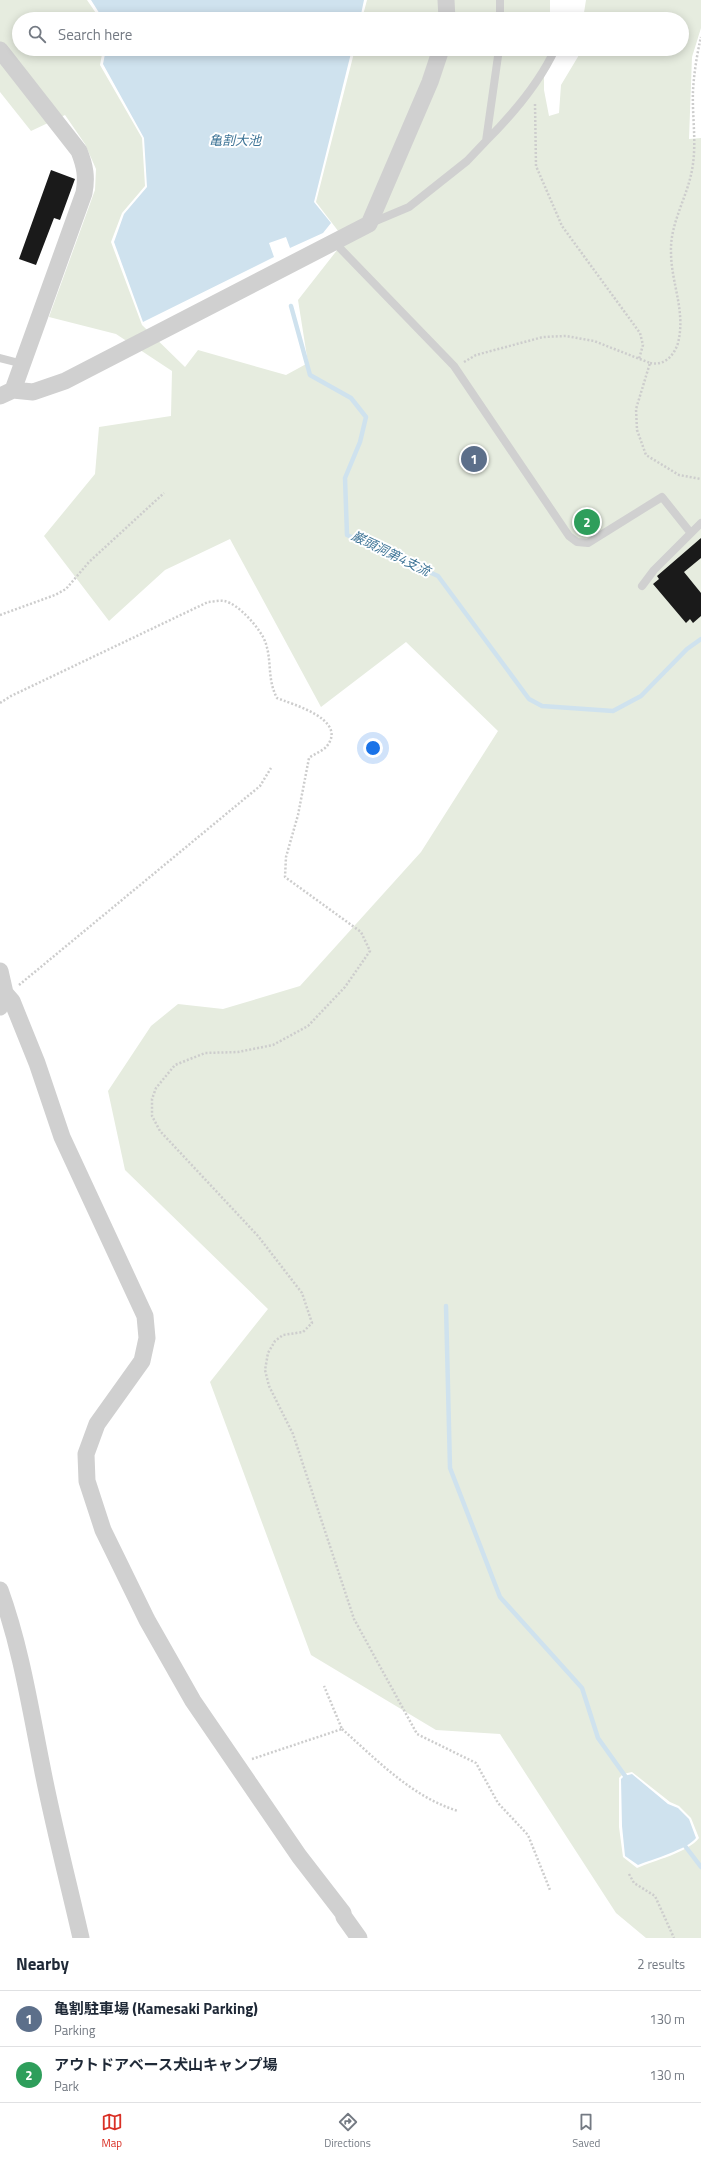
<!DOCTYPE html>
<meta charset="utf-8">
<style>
:root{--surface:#fff;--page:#f2f2f3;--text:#1f2937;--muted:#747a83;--line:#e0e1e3;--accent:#d93025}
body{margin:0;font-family:"Titillium Web","Noto Sans JP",sans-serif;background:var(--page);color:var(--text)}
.you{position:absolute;left:373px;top:748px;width:14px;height:14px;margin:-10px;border:3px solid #fff;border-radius:50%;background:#1a73e8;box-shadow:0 0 0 6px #1a73e833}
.badge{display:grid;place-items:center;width:26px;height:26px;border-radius:50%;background:var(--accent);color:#fff;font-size:13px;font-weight:700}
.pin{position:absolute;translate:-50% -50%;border:2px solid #fff;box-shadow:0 1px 4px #0006}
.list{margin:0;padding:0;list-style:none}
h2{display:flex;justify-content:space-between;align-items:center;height:52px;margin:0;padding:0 16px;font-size:17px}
h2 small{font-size:13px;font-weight:400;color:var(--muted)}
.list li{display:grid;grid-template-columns:26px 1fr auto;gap:12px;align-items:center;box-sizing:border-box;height:56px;padding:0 16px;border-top:1px solid var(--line)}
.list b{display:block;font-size:15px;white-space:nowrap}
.list p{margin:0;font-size:13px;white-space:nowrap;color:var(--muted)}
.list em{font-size:13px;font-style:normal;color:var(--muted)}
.icon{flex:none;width:22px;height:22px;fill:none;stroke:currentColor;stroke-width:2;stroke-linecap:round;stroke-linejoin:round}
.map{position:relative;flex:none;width:701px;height:1938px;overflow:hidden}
.search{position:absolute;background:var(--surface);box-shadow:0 2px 10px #0003;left:12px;right:12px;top:12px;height:44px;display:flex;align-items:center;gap:10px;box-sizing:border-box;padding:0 14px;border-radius:22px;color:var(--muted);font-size:15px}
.sheet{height:164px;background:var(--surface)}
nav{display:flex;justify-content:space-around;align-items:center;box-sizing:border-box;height:56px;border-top:1px solid var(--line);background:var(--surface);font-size:11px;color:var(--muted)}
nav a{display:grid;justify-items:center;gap:2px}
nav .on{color:var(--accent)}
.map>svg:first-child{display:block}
.green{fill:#e6ecdf;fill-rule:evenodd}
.water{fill:#cfe2ee}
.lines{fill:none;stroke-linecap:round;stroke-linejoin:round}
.stream{stroke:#cfe2ee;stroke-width:4.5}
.building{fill:#1a1a1a}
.path{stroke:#cdcdcd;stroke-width:2.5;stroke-dasharray:2 2;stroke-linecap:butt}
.lane{stroke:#d0d0d0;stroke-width:8}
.street{stroke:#d0d0d0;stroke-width:17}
.labels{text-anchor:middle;stroke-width:4;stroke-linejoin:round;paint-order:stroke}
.water-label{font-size:13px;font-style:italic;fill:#3f7597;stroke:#fff}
</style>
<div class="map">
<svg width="701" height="1938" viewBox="0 0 701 1938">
<rect width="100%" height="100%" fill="#fff"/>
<path class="green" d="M 0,0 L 87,0 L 100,19 L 19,19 L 19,49 L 103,49 L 100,65 L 142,138 L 145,186 L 122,213 L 111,242 L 142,325 L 185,367 L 198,350 L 286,375 L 308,363 L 298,300 L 345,240 L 316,202 L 355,49 L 550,49 L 544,64 L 544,90 L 549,116 L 559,113 L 561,85 L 579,55 L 580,49 L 682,49 L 682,19 L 583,19 L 586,0 L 701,0 L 701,28 L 692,57 L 689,139 L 701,138 L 701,1938 L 646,1938 L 616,1913 L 500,1734 L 436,1730 L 311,1655 L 210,1382 L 268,1309 L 125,1170 L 108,1091 L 151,1026 L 178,1004 L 223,1009 L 300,986 L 421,852 L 498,731 L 406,642 L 321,707 L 230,539 L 165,570 L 109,621 L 44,536 L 95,474 L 99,427 L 171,416 L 172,371 L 116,334 L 49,317 L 95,190 L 96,169 L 85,144 L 65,115 L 31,131 L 0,92 ZM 632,1772 L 670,1802 L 679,1806 L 691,1818 L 699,1838 C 689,1852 653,1861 637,1868 L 623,1857 L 619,1827 L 619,1778 L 623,1774 Z
M 367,0 L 550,0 L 550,19 L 362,19 Z"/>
<path class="water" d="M 91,0 L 364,0 L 360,19 L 103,19 Z
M 106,49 L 352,49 L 314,202 L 331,223 L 323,233 L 290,248 L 286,237 L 269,243 L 274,257 L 143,322 L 114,242 L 124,214 L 147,187 L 144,138 L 103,64 Z
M 632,1774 L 668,1804 L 678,1808 L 689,1819 L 696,1838 C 688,1849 651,1860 638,1865 L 625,1856 L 622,1826 L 621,1779 L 624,1776 Z"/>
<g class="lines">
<path class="stream" d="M 291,306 L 310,375 L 351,398 L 366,417 L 360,442 L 345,478 L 347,535 L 438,576 L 529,699 L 542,706 L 613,711 L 641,696 L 687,649 L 701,639
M 446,1306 L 450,1468 L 500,1597 L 582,1688 L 598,1738 L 628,1780
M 682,1842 L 701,1867"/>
</g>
<path class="building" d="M 51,170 L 75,179 L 60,220 L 54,218 L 36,265 L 19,259 Z
M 701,538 L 701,558 L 684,572 L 701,593 L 701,616 L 693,623 L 690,619 L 686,623 L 653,584 L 659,579 L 657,576 Z"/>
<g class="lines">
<path class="path" d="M 535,104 L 536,166 L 562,226 L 640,333 L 643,345 L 639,359
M 464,362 L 476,355 L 543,337 L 566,336 L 594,341 L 650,363 L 636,409 L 637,430 L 646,455 L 679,475 L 701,479
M 650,363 C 664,366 674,356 678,343 C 686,311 671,283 671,252 C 670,223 687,198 692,170 C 697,144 692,117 693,91 C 694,73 697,54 701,37
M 0,615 L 55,595 L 66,589 L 89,562 L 164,493
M 0,703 L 11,696 L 208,602 C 213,602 219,600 224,601 C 238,603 262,630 266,644 C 272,663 267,679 277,698 C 291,704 348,719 327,746 C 323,751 314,754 309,758 L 298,815 L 286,857 L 285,877 L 361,932 L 370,951 L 345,987 L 308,1026 L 273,1045 L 238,1052 L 205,1053 L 175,1065 L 156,1088 L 152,1099 L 152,1116 L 160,1131 L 258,1236 L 302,1293 L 312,1323 L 303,1332 L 283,1335 L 275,1341 L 268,1353 L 265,1370 L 269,1386 L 293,1434 L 354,1619 L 417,1734 L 476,1763 L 498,1803 L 528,1835 L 550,1890
M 19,985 L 260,786 L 271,768
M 342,1729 C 377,1760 412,1797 458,1811
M 252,1759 L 342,1729 L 324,1686
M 629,1874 L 634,1883 L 655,1896 L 674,1938"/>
<path class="lane" d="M 500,0 L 500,19
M 486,141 C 513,114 539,84 555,49
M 371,223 L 409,207 L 467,161 L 486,141 L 499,49
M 335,243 L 454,366 L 569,536 L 577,542 L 588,543 L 662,497 L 690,532
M 0,358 L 23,364
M 642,586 L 654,570 L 701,523"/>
<path class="street" d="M 446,0 L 447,19
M 0,50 L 79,151 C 85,166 87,177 84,193 L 13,390
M 0,396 L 13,390 L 33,392 L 65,381 L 369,224 L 430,82 L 441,49
M 0,971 L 5,993 L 0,1007
M 5,993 L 12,1001 L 37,1063 L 62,1137 L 145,1316 L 147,1338 L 142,1361 L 97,1424 L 86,1454 L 87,1481 L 103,1530 L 147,1620 L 193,1701 L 299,1856 L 343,1913 L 344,1917 L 359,1938
M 0,1590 C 21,1648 30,1707 42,1767 C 53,1824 68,1881 81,1938"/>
</g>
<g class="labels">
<g class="water-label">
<text x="235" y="145">亀割大池</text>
<text transform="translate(391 553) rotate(26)" y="5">巌頭洞第4支流</text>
</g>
</g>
</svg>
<div class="you"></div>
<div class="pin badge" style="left:474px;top:459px;background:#5c6f8a">1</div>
<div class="pin badge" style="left:587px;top:522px;background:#2e9e5b">2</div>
<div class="search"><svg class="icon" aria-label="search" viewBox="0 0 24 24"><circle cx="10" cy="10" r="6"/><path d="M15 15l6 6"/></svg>Search here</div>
</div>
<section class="sheet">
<h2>Nearby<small>2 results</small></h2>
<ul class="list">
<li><span class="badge" style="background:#5c6f8a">1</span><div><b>亀割駐車場 (Kamesaki Parking)</b><p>Parking</p></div><em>130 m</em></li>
<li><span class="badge" style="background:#2e9e5b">2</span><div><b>アウトドアベース犬山キャンプ場</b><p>Park</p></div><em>130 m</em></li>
</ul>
</section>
<nav>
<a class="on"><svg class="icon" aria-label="map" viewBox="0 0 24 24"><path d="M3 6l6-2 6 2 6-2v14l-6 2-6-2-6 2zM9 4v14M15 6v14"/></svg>Map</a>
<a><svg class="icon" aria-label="directions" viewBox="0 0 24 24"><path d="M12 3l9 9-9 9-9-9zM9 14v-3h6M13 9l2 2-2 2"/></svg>Directions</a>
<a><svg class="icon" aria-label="saved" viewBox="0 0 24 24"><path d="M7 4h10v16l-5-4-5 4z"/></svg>Saved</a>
</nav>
